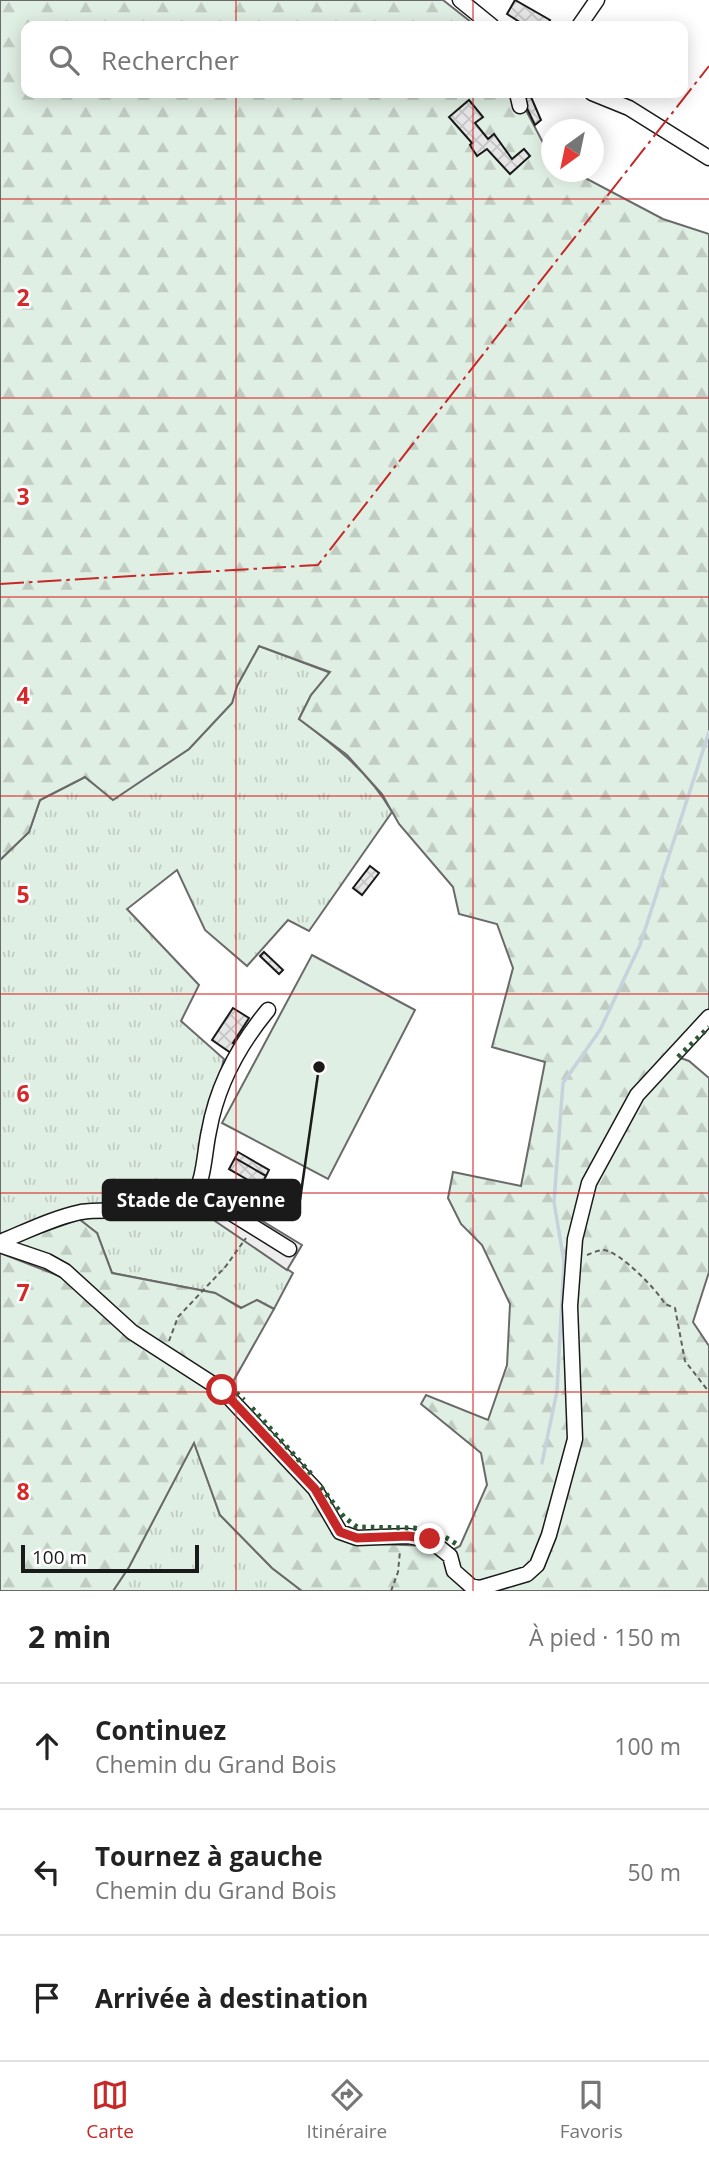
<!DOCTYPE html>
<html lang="fr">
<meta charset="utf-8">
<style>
:root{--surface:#fff;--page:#f2f2f2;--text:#222;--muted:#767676;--line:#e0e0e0;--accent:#c62828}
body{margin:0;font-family:"Open Sans",sans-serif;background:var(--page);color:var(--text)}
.compass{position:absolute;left:541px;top:119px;width:63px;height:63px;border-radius:50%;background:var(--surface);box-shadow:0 4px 18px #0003;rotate:213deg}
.scale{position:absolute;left:21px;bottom:18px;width:178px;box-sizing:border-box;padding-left:7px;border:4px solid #1a1a1a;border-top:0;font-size:19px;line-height:24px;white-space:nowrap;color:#1a1a1a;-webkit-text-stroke:5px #fff;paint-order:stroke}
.stop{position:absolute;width:21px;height:21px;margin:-16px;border:5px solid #c62828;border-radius:50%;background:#fff}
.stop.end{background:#c62828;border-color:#fff;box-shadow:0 2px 7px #0008}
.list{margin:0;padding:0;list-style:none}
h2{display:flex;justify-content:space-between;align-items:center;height:91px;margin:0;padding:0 28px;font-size:30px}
h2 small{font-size:23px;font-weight:400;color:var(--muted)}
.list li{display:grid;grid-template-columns:46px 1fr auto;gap:21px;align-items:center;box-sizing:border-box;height:126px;padding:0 28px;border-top:2px solid var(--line)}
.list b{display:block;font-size:26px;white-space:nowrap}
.list p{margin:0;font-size:23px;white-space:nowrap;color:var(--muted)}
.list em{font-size:23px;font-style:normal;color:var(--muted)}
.icon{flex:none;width:38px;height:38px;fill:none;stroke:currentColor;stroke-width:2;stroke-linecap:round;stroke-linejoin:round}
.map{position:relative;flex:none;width:709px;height:1591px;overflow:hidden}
.search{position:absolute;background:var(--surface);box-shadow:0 4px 18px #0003;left:21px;right:21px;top:21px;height:77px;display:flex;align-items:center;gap:18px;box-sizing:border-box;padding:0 24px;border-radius:14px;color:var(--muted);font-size:26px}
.sheet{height:469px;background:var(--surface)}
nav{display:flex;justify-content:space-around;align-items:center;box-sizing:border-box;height:98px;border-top:2px solid var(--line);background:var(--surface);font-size:19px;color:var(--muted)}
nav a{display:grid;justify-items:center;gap:4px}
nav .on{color:var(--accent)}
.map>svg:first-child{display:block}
.grass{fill:url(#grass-tufts);stroke:#6a6a6a;stroke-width:2}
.forest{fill:url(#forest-firs);stroke:#6a6a6a;stroke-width:2}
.garden{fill:#e0efe3;stroke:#6a6a6a;stroke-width:2}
.parking{fill:#ededed;stroke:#6a6a6a;stroke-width:2}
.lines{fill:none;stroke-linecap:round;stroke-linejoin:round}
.stream{stroke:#c6d2dc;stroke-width:3.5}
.building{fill:url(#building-cross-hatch);stroke:#1a1a1a;stroke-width:2}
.minor-casing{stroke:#1a1a1a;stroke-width:17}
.path{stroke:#5f5f5f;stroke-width:2;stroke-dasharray:5 3.5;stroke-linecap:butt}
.minor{stroke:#fff;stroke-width:14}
.hedge{stroke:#2b5a34;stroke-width:5;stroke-dasharray:3.5 5;stroke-linecap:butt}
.power{stroke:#c62828;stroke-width:2;stroke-dasharray:24 5 3.5 5;stroke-linecap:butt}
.route{stroke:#c62828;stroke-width:9}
.grid{fill:none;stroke:#d62828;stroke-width:2;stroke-opacity:0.55}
.grid-label{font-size:23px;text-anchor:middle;font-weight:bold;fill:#d62828;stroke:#fff;stroke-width:5;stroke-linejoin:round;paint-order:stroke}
.leader{fill:none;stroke:#1a1a1a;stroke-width:2.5}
.callout-dot{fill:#1a1a1a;stroke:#fff;stroke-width:2.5}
.callout{fill:#1a1a1a;stroke:#1a1a1a;stroke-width:2.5}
.callout-label{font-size:19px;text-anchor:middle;font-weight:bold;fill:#fff}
</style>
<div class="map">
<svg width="709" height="1591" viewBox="0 0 709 1591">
<defs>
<pattern id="grass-tufts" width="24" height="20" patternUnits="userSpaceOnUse" patternTransform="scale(1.75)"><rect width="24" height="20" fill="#e0efe3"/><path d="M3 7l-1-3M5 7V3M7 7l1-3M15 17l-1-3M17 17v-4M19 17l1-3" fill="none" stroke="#c0ccc2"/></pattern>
<pattern id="forest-firs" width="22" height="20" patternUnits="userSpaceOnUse" patternTransform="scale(1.75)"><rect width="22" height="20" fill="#e0efe3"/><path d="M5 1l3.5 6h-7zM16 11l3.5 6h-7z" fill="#c0ccc2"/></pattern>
<pattern id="building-cross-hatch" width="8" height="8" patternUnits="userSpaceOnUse" patternTransform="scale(1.75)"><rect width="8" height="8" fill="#e6e6e6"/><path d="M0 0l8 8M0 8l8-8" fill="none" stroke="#c5c5c5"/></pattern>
</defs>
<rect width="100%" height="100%" fill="#fff"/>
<path class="grass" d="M 259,646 L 331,673 L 311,695 L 299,719 C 335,746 369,772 392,812 L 309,931 L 288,920 L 247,966 L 205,930 L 177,870 L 127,909 L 199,985 L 181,1021 L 224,1059 L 191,1190 C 172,1211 141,1202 115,1205 C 77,1209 37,1225 0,1235 L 0,860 L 29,832 L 40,800 L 85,777 L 113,799 L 189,749 L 232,703 L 237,686 Z
M 196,1208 L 293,1273 L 274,1309 L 257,1300 L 242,1308 L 215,1293 L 112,1273 L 97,1233 L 79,1219 C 117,1214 160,1222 196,1208 Z
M 194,1442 L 220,1515 L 272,1568 L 302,1591 L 113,1591 L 129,1567 Z"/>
<path class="forest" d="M 0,0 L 443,0 L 476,26 L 26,26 L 26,93 L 517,93 L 551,158 L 552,172 L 574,172 L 663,219 L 709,234 L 709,1009 L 670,1054 L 689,1061 L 709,1078 L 709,1272 L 693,1322 L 709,1346 L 709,1591 L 302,1591 L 272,1568 L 220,1515 L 194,1443 L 129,1567 L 113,1591 L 0,1591 L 0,1253 L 62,1277 L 222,1397 L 355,1543 L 429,1546 L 441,1556 L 460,1546 L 487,1485 L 481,1453 L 421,1404 L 426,1395 L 488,1420 L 507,1365 L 510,1304 L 482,1245 L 461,1224 L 448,1198 L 453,1172 L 521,1186 L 545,1062 L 492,1047 L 513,968 L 497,924 L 459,914 L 453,887 L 399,824 L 382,794 L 347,755 L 299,719 L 311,695 L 330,672 L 259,646 L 237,686 L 232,703 L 189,749 L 113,800 L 85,777 L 40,800 L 29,832 L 0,860 Z
M 79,1219 L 97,1233 L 112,1273 L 215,1293 L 241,1308 L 257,1300 L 274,1309 L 230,1387 L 137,1329 L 15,1242 Z"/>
<path class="garden" d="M 312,955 L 415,1010 L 328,1179 L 222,1123 Z"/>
<path class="parking" d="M 206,1187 L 302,1245 L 287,1270 L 196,1208 Z"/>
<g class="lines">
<path class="stream" d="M 542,1463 L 557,1391 L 564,1262 L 554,1202 L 563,1083 L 600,1030 L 640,945 L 709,732"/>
</g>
<path class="building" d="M 515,0 L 550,20 L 546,26 L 526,26 L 507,14 Z
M 531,97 L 541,120 L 535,125 L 522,98 Z
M 469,100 L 483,117 L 475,123 L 488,139 L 494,134 L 512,159 L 524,149 L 530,156 L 510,174 L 487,149 L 477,156 L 470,145 L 472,143 L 449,117 Z
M 370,866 L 379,873 L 362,895 L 353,888 Z
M 264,952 L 283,970 L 279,974 L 260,956 Z
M 233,1008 L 249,1018 L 233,1043 L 236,1044 L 231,1053 L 212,1040 Z
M 238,1152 L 269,1170 L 266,1176 L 235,1158 Z
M 235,1158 L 266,1176 L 260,1187 L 229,1169 Z"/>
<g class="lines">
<g class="minor-casing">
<path id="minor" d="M 460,0 L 492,26
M 579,26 L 597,0
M 517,93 L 520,106
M 592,93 L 629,108 L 709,158
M 197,1192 L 289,1249
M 0,1242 C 27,1231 53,1218 81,1212 C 116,1206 163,1220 192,1199 C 205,1179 204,1153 209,1131 C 217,1086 239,1045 268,1010
M 0,1245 L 47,1261 L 65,1271 L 132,1332 L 222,1390 L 315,1489 L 340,1532 L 357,1538 L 408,1536 L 430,1540 L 450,1556 L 454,1571 L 471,1586 L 480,1588 L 527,1574 L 537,1565 L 549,1535 L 575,1439 L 570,1306 L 575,1239 L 589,1183 L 637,1095 L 709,1017"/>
</g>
<path class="path" d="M 587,1255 C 592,1253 599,1250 603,1250 C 620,1251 657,1290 665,1304 L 675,1308 L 685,1361 L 709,1392
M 169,1341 L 178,1317 L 226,1266 L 246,1238
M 391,1591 L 398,1572 L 400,1551"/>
<use href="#minor" class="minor"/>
<path class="hedge" d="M 678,1057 L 709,1027
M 230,1387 L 244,1400
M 252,1408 L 313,1476
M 321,1487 L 344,1517 L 357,1527 L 414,1528 L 438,1533 L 460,1546"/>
<path class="power" d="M 0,584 L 318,565 L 709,66"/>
</g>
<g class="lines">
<path class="route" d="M 222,1390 L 315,1489 L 340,1532 L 357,1538 L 408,1536 L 430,1539"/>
</g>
<path class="grid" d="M 236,0 L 236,26M 473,0 L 473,26M 236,93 L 236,1591M 473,93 L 473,1591M 0,199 L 709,199M 0,398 L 709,398M 0,597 L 709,597M 0,796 L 709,796M 0,994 L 709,994M 0,1193 L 709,1193M 0,1392 L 709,1392"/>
<g class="grid-label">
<text x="23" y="306">2</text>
<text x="23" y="505">3</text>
<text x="23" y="704">4</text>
<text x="23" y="903">5</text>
<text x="23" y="1102">6</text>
<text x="23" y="1301">7</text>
<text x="23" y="1500">8</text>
</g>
<path class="leader" d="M319 1067L300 1200"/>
<circle class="callout-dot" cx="319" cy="1067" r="7"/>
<rect class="callout" x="103" y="1180" width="197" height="40" rx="7"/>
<g class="callout-label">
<text x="201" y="1207">Stade de Cayenne</text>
</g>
</svg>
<svg class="compass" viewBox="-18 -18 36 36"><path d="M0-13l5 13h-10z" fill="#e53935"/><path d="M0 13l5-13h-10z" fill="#767676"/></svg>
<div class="scale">100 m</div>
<div class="stop" style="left:222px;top:1390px"></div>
<div class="stop end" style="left:430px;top:1539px"></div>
<div class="search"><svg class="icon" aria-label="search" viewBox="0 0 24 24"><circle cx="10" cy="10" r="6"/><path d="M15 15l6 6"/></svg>Rechercher</div>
</div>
<section class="sheet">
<h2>2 min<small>À pied · 150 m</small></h2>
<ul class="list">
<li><svg class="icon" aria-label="ahead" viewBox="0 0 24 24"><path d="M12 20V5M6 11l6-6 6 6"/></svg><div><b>Continuez</b><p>Chemin du Grand Bois</p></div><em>100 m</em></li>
<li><svg class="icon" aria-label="left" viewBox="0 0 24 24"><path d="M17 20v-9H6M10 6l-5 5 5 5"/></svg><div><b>Tournez à gauche</b><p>Chemin du Grand Bois</p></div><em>50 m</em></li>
<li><svg class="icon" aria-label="arrive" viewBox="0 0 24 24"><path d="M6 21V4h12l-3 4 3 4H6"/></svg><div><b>Arrivée à destination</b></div></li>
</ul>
</section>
<nav>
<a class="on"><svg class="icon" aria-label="map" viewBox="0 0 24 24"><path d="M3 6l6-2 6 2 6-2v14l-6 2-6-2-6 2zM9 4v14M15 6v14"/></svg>Carte</a>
<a><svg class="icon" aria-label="directions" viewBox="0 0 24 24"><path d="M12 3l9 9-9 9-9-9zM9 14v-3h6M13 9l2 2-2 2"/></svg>Itinéraire</a>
<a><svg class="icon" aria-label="saved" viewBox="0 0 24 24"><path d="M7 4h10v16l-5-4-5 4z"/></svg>Favoris</a>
</nav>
